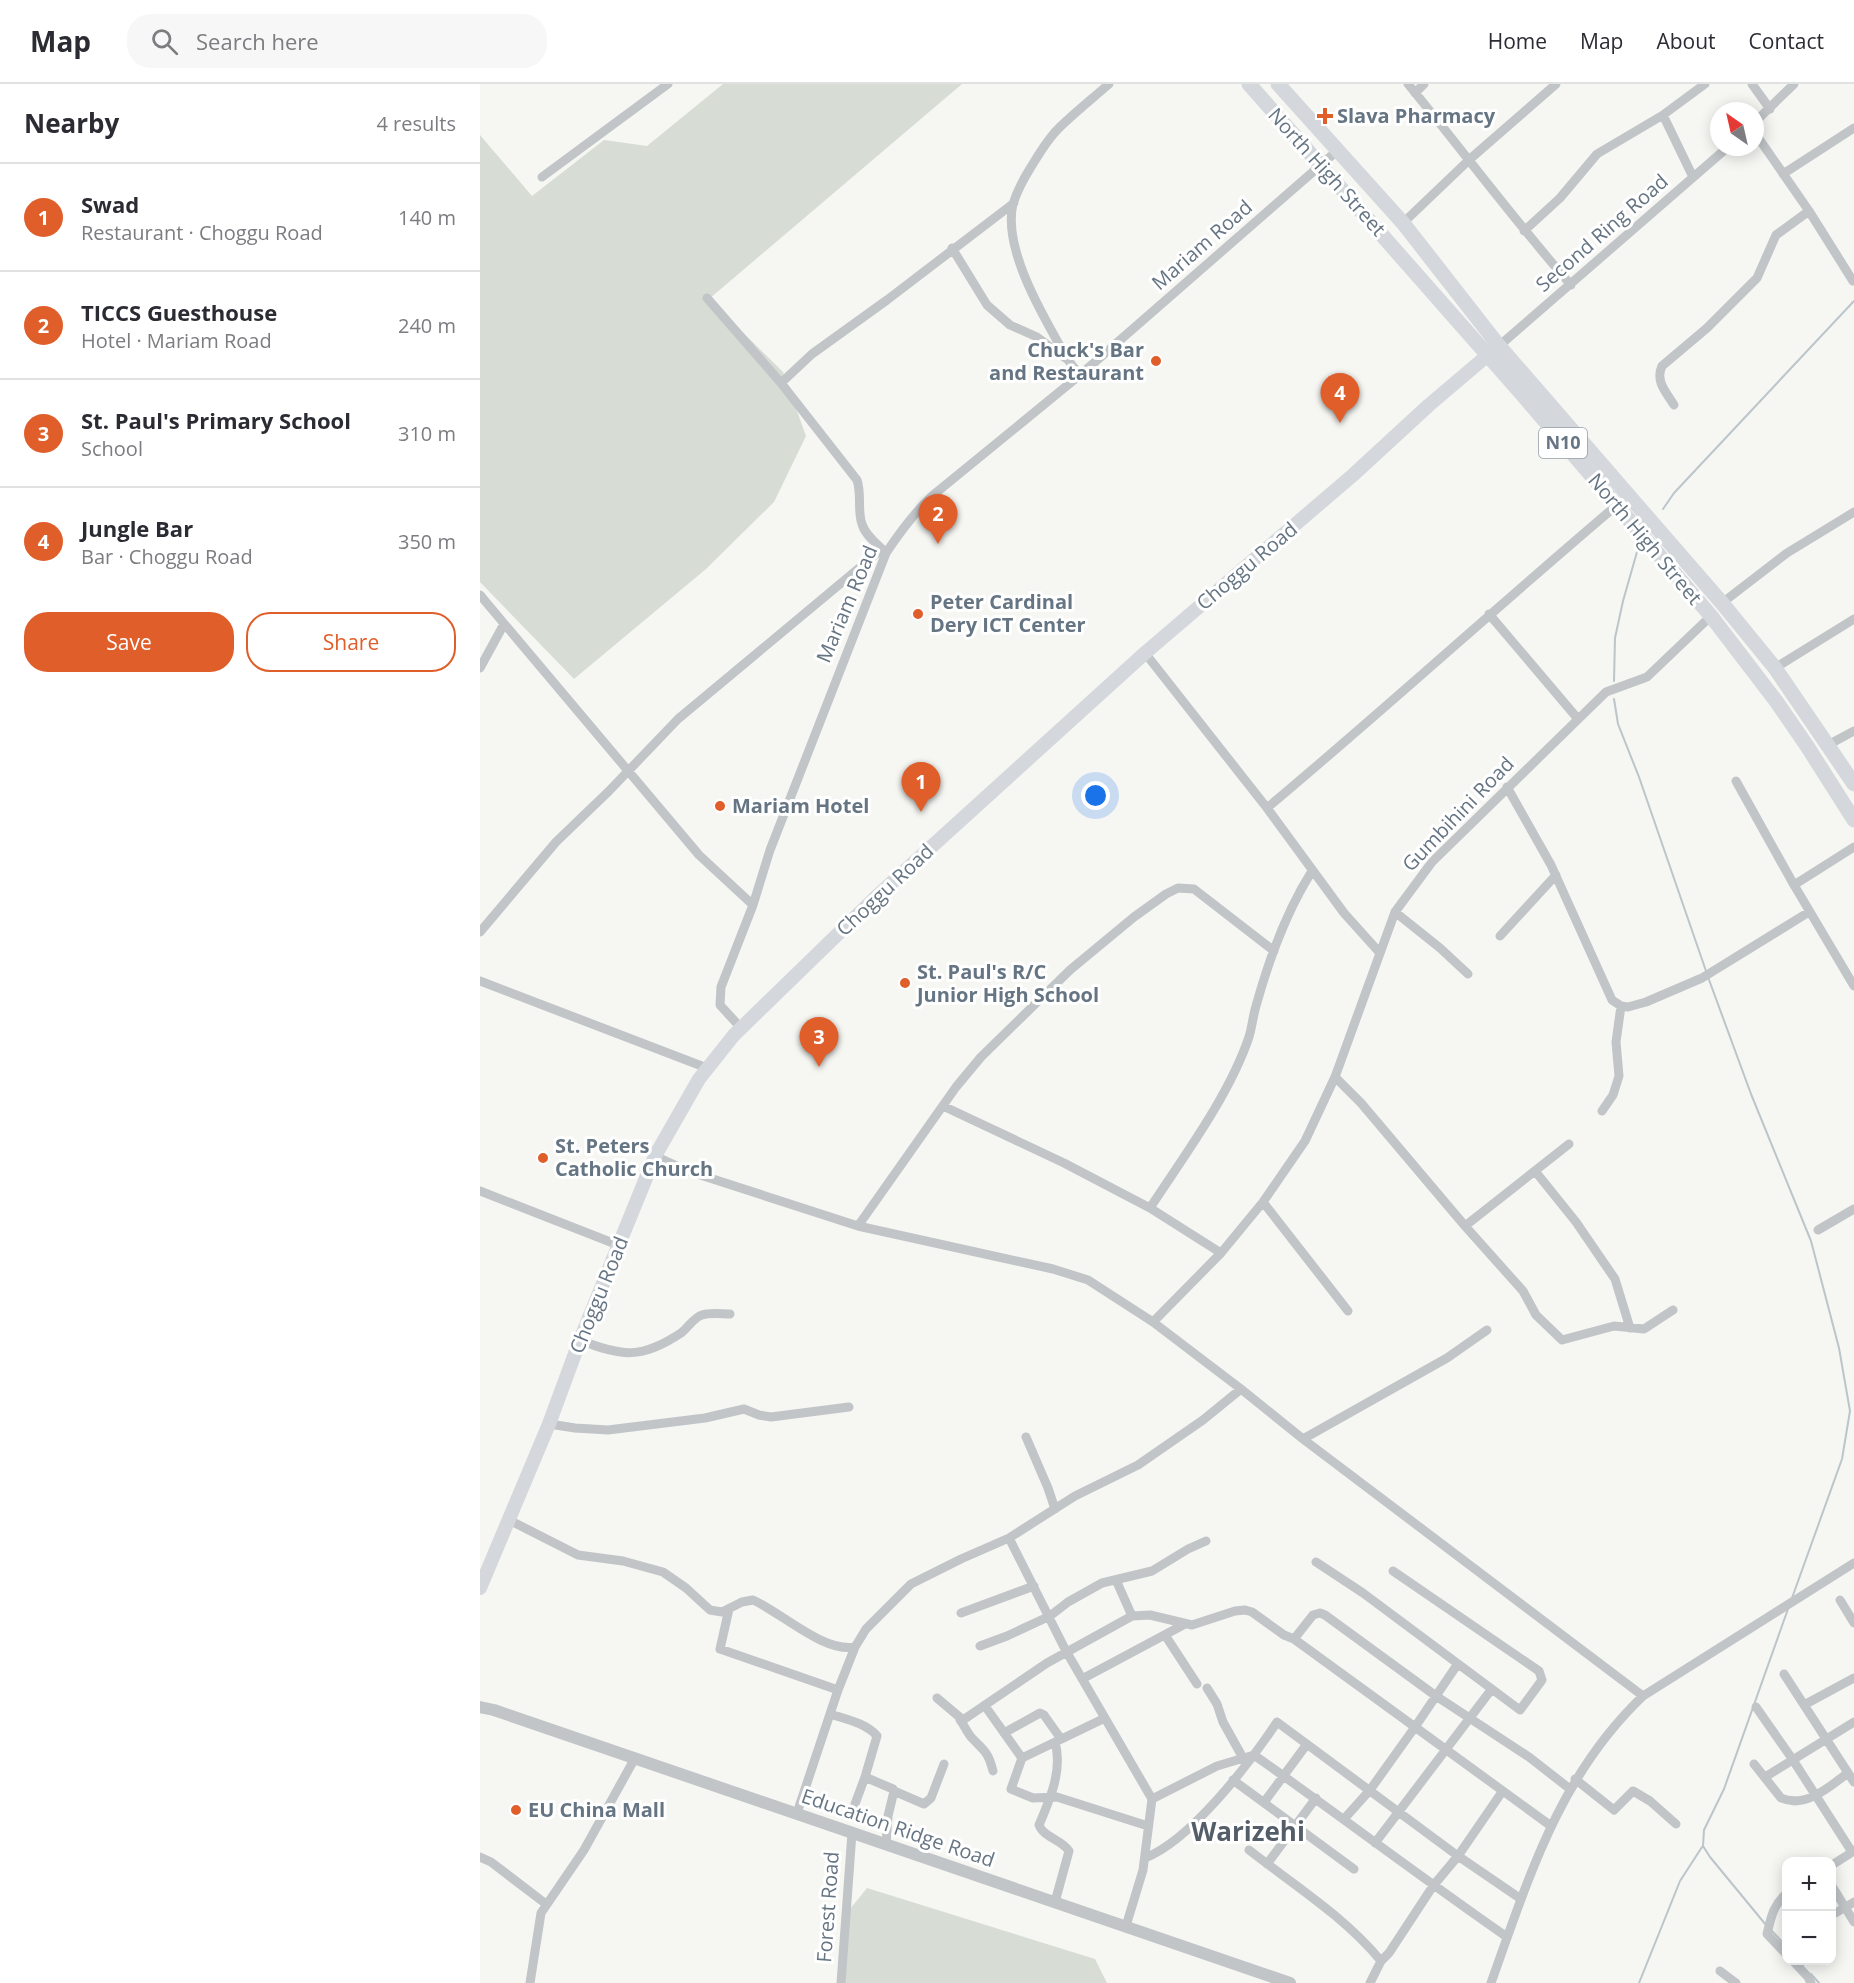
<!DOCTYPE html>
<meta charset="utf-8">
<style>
:root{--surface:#fff;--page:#f7f7f7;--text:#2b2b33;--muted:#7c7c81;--line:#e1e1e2;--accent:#df5e2a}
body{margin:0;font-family:"Open Sans",sans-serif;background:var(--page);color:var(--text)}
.controls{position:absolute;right:18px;bottom:18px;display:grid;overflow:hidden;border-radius:12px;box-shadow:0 3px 15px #0003}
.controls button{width:54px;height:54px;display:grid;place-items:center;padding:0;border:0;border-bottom:2px solid var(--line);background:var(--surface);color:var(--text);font:30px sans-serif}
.compass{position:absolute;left:1230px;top:18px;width:54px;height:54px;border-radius:50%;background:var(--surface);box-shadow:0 3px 15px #0003;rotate:326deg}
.you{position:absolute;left:616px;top:712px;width:21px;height:21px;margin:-15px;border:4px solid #fff;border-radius:50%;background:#1a73e8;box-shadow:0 0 0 9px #1a73e833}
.badge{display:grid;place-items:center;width:39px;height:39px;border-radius:50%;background:var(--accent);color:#fff;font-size:20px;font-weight:700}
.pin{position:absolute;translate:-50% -50px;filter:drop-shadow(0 2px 3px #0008)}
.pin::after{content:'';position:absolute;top:32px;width:21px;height:18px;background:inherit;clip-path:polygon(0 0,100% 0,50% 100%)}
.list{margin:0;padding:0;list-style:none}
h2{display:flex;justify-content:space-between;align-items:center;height:78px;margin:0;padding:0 24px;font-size:26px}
h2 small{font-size:20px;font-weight:400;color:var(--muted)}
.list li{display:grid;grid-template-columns:39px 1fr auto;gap:18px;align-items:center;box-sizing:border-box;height:108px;padding:0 24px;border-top:2px solid var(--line)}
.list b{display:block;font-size:22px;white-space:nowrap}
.list p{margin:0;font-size:20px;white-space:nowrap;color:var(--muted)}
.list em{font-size:20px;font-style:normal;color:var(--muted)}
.actions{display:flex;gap:12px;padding:18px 24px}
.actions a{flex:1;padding:14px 0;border:2px solid var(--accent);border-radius:24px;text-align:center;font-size:21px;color:var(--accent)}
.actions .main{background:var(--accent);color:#fff}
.icon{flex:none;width:33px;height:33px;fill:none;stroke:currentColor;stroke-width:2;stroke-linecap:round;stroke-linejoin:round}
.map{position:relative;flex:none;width:1374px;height:1899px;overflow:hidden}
header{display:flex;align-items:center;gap:36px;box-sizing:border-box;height:84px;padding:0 30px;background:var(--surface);border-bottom:2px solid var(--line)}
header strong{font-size:28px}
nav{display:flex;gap:33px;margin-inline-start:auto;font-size:21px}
.search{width:420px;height:54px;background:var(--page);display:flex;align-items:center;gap:15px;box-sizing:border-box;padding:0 21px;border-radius:24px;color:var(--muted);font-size:22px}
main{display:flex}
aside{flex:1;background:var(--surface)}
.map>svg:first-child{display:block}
.green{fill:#d7ddd4}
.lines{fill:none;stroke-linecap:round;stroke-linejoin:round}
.stream{stroke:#bbc5ca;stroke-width:2}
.minor{stroke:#c1c5c8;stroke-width:9}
.tertiary{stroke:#c1c5c8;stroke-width:12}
.secondary{stroke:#d4d8dc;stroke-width:14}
.trunk{stroke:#d4d8dc;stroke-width:15}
.poi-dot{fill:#df5e2a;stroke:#fff;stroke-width:2}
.labels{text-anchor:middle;stroke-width:6;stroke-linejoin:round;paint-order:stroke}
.shield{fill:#fff;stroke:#949ea8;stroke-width:1.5}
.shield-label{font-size:18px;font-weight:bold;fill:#667583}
.poi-label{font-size:20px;font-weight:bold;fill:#667583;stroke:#fff;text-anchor:start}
.street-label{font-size:20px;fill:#667583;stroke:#fff}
.district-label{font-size:26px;font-weight:bold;fill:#545e68;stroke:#fff}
</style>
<header>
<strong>Map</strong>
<div class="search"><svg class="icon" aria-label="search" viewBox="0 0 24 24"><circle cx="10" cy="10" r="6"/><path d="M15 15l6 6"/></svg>Search here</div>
<nav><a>Home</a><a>Map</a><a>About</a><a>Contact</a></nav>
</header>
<main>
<aside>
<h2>Nearby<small>4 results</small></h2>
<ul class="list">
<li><span class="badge">1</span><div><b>Swad</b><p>Restaurant · Choggu Road</p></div><em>140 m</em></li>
<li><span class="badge">2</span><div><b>TICCS Guesthouse</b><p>Hotel · Mariam Road</p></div><em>240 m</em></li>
<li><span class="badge">3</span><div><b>St. Paul's Primary School</b><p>School</p></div><em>310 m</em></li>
<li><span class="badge">4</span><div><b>Jungle Bar</b><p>Bar · Choggu Road</p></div><em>350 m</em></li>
</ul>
<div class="actions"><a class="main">Save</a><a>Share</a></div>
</aside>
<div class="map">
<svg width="1374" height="1899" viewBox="0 0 1374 1899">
<rect width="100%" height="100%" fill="#f6f6f3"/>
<path class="green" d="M 243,0 L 482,0 L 229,215 L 303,288 L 326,352 L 294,418 L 226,485 L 94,595 L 0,498 L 0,51 L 52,112 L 124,56 L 167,62 Z
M 387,1804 L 615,1875 L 627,1899 L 363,1899 L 366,1830 Z"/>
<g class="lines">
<path class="stream" d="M 1183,425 L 1194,409 L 1374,217
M 1134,597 L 1135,554 L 1143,517 L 1157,468
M 1134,615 L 1138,640 L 1159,693 L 1226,887
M 1228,893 L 1271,1010 L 1331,1157 L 1359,1264 L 1370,1327 L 1362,1375 L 1312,1514
M 1286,1841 L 1230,1773 L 1223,1762 L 1224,1746 L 1244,1705 L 1308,1525
M 1292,1847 L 1306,1862
M 1319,1876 L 1323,1881
M 1331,1890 L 1339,1899
M 1159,1899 L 1200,1797 L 1222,1763"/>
<path class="minor" d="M 928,0 C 983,67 1034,136 1091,201
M 1272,0 L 1290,25
M 935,9 L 944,0
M 1183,31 L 1213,93
M 1275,38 L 1314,0
M 1275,49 L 1329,127 L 1373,197
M 1303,90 L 1374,44
M 62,93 L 188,0
M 923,139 L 990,75 L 1076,0
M 1044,147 L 1080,114 L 1117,70 L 1183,31 L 1225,0
M 472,164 L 507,221 L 530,241 L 557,253 L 588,276 L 600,291
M 227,214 L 301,299 L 377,396 C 382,411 377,426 382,440 C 385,451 396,459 404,467
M 1019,262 L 1248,63
M 588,276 C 566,237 522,166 533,120 C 537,107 544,94 551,83 C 559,70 567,56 578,45 C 594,29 612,15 629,0
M 301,299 L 332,270 L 407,216 L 534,119
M 1194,321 C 1186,308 1175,297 1182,282 L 1227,244 L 1277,194 L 1296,151 L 1329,127
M 0,511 L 219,771 L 273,821
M 1242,519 L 1307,469 L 1374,428
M 1009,530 L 1098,635
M 665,569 L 787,724 L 864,829 L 899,868
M 0,584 L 24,540
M 1295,584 L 1374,535
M 1348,661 L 1374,647
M 1256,697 L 1314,801 L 1374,902
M 1027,703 L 1071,781 L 1132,916 L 1141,922 L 1148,923 L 1166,918 L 1222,894 L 1329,828
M 787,724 C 905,625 1019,521 1137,421
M 1314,801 L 1374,763
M 915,828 L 960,864 L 988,890
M 0,848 L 76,758 L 129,707 L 198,635 L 402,465
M 1020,852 L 1076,791
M 0,897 L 227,984
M 261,944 L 240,921 L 241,903 L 273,821 L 290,766 L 406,469 C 420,448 434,429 452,412 L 600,291 L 858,66
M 855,993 L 881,1019 L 985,1142 L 1043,1207 L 1056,1231 L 1082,1256 L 1134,1242 L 1164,1245 L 1193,1226
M 463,1022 L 584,1079 L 670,1124 L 741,1169
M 1122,1027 L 1133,1011 L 1139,992 L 1136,958 L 1141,922
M 175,1072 L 208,1087 L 378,1142 L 573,1185 L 608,1196 L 673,1238 L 761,1305
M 1055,1087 L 1096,1138 L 1135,1195 L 1150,1244
M 0,1107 L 138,1161
M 783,1118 L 868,1227
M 670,1124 C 704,1072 749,1012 769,953 C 772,943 773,932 776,922 C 789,875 806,828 832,787
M 378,1142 L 476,1003 L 501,973 L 590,886 L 654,833 L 686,810 L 698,804 L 714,805 L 794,867
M 985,1142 L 1089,1060
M 1338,1146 L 1374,1125
M 673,1238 L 741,1169 L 783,1118 L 825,1057 L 855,993 L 915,828 L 952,778 L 1126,608 L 1167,593 L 1231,532
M 100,1256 C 142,1273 162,1275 201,1249 C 208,1244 214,1233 222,1231 C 230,1228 242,1230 250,1230
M 69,1340 L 95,1344 L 128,1346 L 225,1334 L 264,1325 L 279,1331 L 291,1333 L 369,1323
M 546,1353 L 568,1404 L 575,1425
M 823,1355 L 967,1274 L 1007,1246
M 29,1436 L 98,1471 L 143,1477 L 183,1488 L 206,1504 L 230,1526 L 242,1528 L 262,1518 L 273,1516 C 302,1529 344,1569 375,1563 L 386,1545 L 431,1500 L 481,1475 L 529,1454 L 595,1412 L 658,1381 L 723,1336 L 761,1305 L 823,1355 L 1163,1612
M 529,1454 L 586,1567 L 672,1715 L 663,1786 L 646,1842
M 836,1478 L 883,1509 L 1040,1626 L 1062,1596 L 1059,1587 L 913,1487
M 636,1496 L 652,1532
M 1360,1516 L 1374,1539
M 249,1525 L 240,1565 L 358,1606
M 481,1529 L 554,1502
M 685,1551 L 717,1600
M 814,1555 L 833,1531 L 840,1529 L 845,1531 L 956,1612 L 1049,1673 L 1090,1705
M 500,1562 L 527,1552 L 570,1532 L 588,1518 L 622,1499 L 672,1487 L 708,1465 L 726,1457
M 977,1581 L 935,1643 L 1071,1742
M 1304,1590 L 1374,1698
M 602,1595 L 705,1540
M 727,1604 L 737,1620 L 743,1638 L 763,1674
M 457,1614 L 483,1636 L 567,1579 L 652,1532 L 670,1531 L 712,1541 L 755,1527 L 765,1526 L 772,1528 L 804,1551 L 814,1555 L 935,1643 L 890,1706 L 864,1735
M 1324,1621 L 1374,1594
M 505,1622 L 542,1674
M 1276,1623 L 1313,1676 L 1372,1768
M 350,1630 C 365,1635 386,1639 397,1652 L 385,1693
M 625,1634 L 542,1674 L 531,1705 L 553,1714 L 577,1713 L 668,1742
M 480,1636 C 484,1641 487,1648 491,1653 C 504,1667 508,1667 513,1687
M 524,1649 L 560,1629 L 564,1631 L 581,1655
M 1274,1680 L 1301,1714 C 1326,1725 1350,1702 1368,1689
M 1285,1693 L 1374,1638
M 1095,1695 L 1134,1726 L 1153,1707 L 1170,1717 L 1196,1740
M 753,1696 L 874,1785
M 414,1707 L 444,1720 L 451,1714 L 464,1680
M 672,1715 L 737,1682 L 774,1671 C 859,1731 942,1794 1027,1853
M 785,1717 L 827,1660
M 375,1720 L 385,1693 L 413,1705 L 414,1707 L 408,1732 L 406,1761
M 317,1729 L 358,1606 L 375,1563
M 895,1759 L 1011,1606
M 769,1766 C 814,1801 865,1833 901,1877 L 890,1899
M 0,1773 L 11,1778 L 66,1820
M 665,1774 C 711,1756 769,1680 797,1638 L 978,1772 L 1041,1815
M 787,1780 L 836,1714
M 1352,1781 L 1374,1767
M 1352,1802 L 1374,1838
M 1306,1810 C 1293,1821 1291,1834 1287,1850 L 1306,1870
M 575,1818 L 589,1767 C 581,1755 564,1754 559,1741 C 570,1715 583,1686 575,1658
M 1352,1831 L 1374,1818
M 1312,1876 L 1328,1893 L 1331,1899
M 901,1877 L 909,1869 L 953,1802 L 978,1772 L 1022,1708
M 1240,1887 L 1256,1899
M 50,1899 L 61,1829 L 104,1766 L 155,1674
M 361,1899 L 372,1749
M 1011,1899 C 1049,1793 1079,1692 1163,1612 L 1374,1479"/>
<path class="tertiary" d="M 0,1623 L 14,1626 L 810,1899"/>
<path class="secondary" d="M 0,1504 L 69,1340 L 100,1256 L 175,1072 L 219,995 L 254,951 L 396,813 L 665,569 L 873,391 L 949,321 L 1015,265"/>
<path class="trunk" d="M 769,0 L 1041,309 L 1231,532 L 1296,617 L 1327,662 L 1374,736
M 798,0 L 923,139 L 1019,262 L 1242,519 L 1295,584 L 1374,700"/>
</g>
<g class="poi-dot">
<path d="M842 23h6v6h6v6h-6v6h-6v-6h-6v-6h6z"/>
<circle cx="676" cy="277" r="6"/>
<circle cx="438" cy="530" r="6"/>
<circle cx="240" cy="722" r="6"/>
<circle cx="425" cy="899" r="6"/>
<circle cx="63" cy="1074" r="6"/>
<circle cx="36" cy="1726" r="6"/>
</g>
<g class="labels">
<rect class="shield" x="1059" y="344" width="48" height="30" rx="4.5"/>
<g class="shield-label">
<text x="1083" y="365">N10</text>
</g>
<g class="poi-label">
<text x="857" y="39">Slava Pharmacy</text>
<text x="664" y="273" text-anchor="end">Chuck's Bar<tspan x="664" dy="23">and Restaurant</tspan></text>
<text x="450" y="525">Peter Cardinal<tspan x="450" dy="23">Dery ICT Center</tspan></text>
<text x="252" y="729">Mariam Hotel</text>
<text x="437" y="895">St. Paul's R/C<tspan x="437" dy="23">Junior High School</tspan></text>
<text x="75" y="1069">St. Peters<tspan x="75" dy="23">Catholic Church</tspan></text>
<text x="48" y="1733">EU China Mall</text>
</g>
<g class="street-label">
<text transform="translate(847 88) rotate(48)" y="7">North High Street</text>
<text transform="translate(1122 149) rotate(-41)" y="7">Second Ring Road</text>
<text transform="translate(722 161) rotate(-41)" y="7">Mariam Road</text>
<text transform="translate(1165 455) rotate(50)" y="7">North High Street</text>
<text transform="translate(767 482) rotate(-40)" y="7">Choggu Road</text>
<text transform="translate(367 520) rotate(-67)" y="7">Mariam Road</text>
<text transform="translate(978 730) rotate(-46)" y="7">Gumbihini Road</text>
<text transform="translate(405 806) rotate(-43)" y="7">Choggu Road</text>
<text transform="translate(119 1211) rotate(-68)" y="7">Choggu Road</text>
<text transform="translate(418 1744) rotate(19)" y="7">Education Ridge Road</text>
<text transform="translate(348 1823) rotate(-86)" y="7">Forest Road</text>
</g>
<g class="district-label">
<text x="768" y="1757">Warizehi</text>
</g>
</g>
</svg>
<div class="controls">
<button>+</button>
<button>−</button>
</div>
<svg class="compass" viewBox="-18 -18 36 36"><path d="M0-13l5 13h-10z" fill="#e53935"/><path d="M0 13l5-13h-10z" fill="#7c7c81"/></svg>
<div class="you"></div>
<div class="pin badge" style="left:441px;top:728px">1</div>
<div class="pin badge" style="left:458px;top:460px">2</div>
<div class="pin badge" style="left:339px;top:983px">3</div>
<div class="pin badge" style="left:860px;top:339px">4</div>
</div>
</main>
